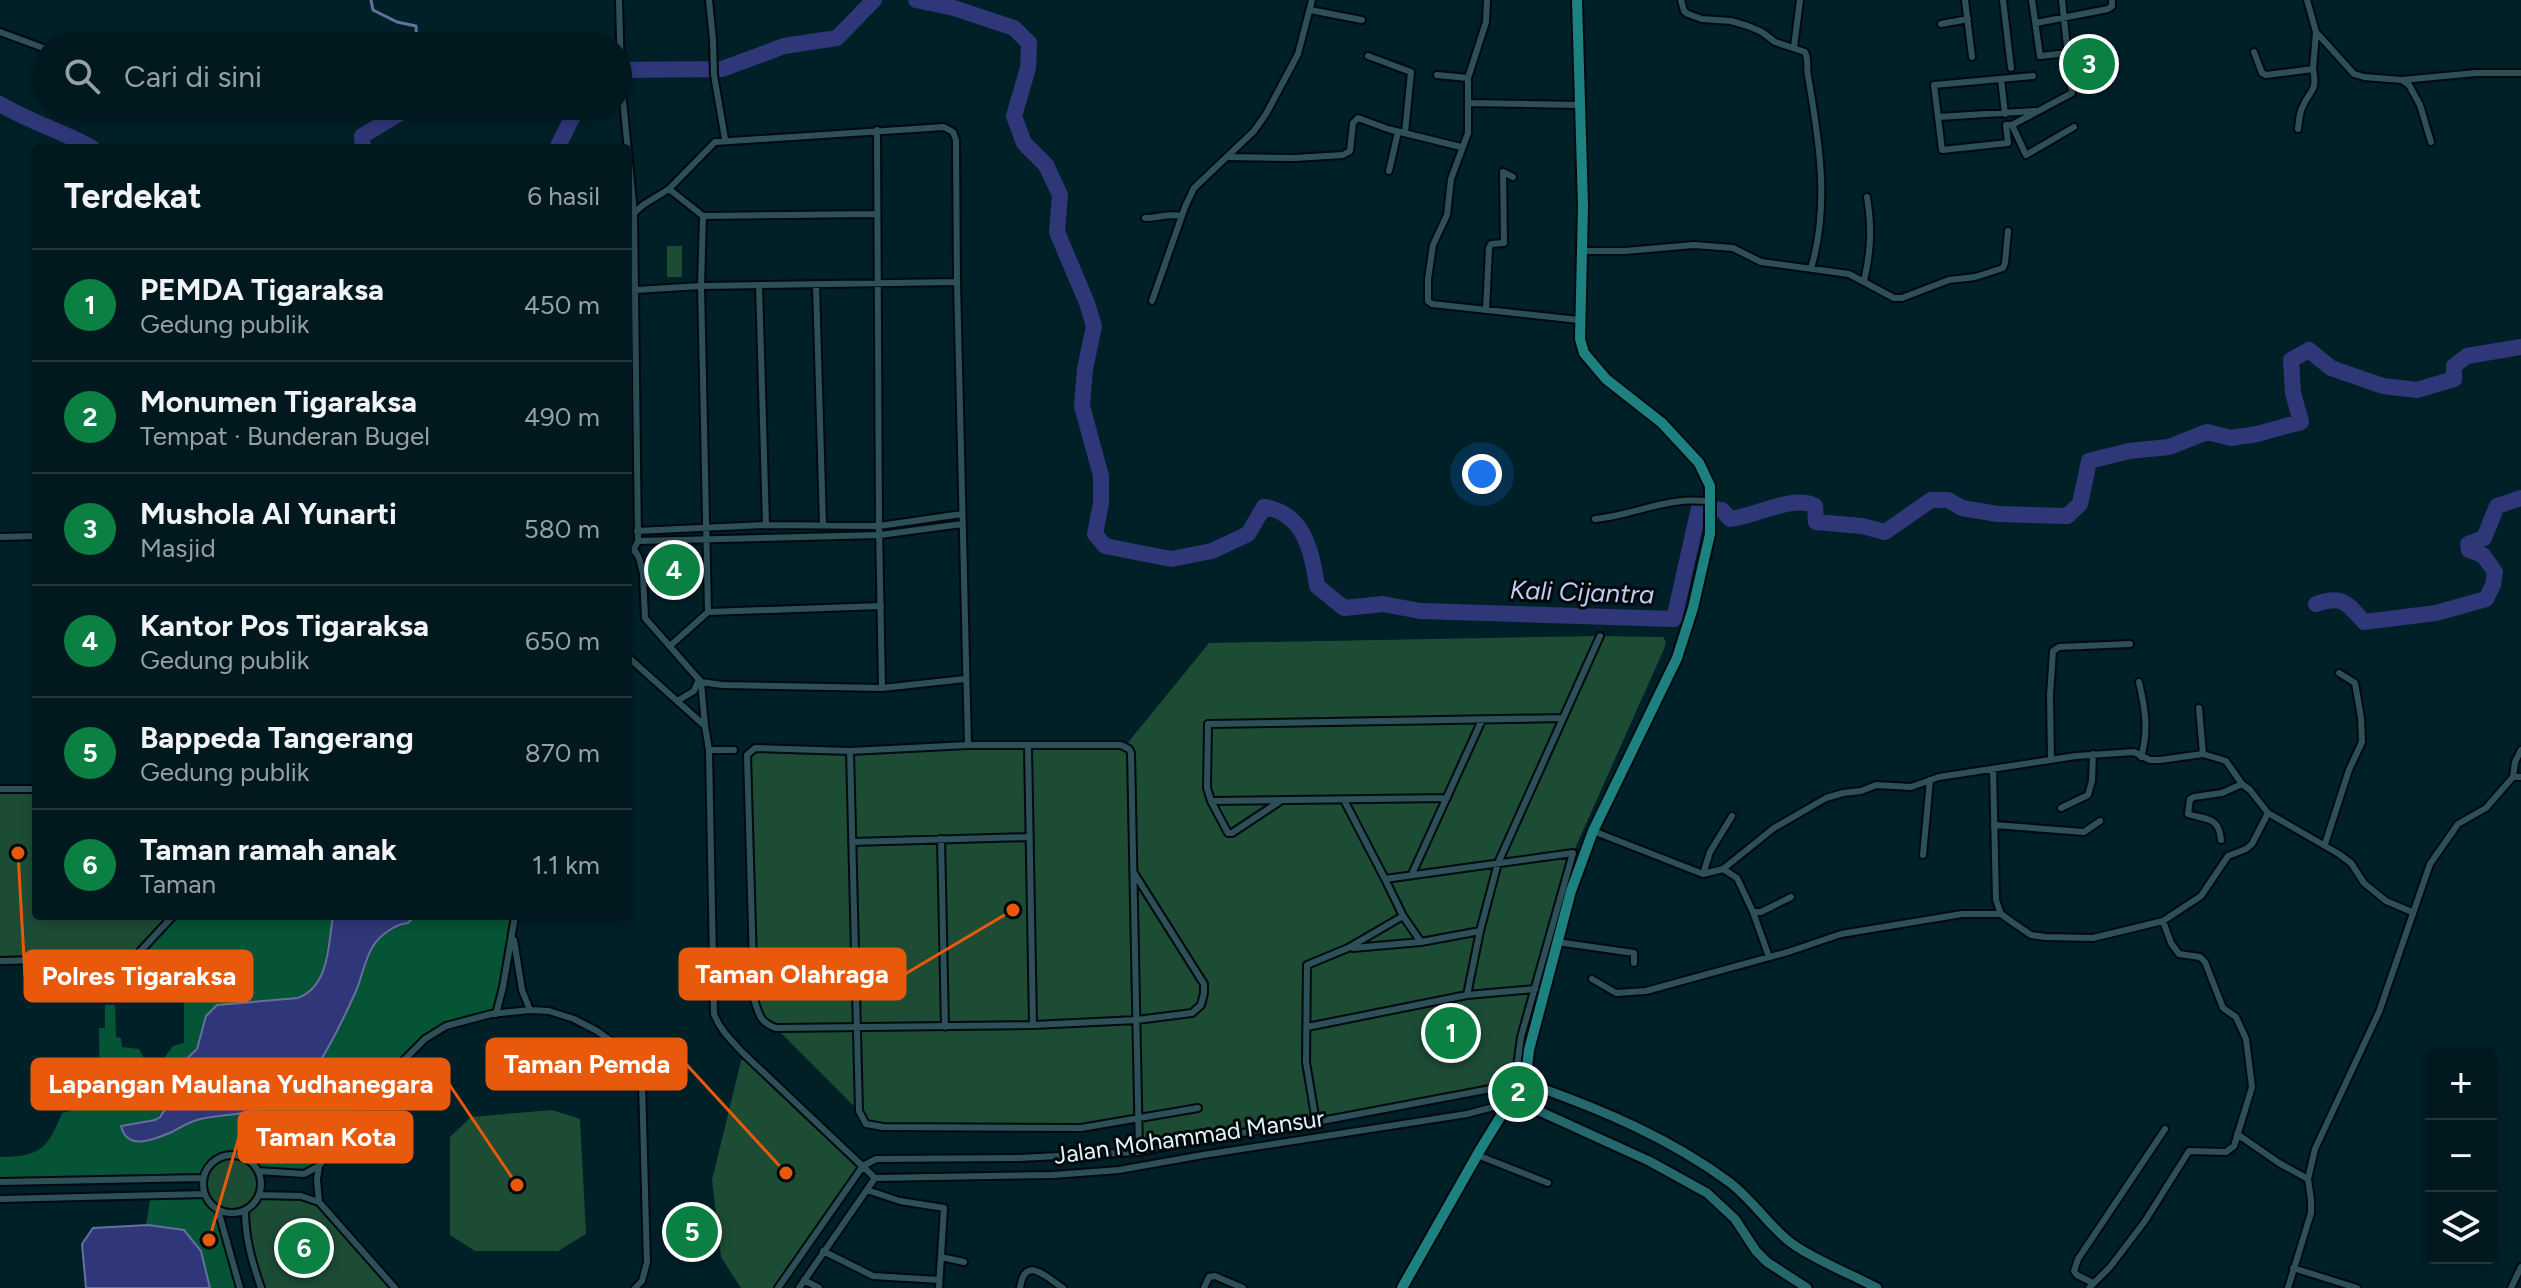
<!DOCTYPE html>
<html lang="id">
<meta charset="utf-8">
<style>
:root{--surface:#00181e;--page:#0e252b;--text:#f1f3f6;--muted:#95a0a4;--line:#22373c;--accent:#0b8043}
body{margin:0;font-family:Figtree,sans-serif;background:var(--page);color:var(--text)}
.controls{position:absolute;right:24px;bottom:24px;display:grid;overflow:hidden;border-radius:8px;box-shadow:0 4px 12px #0003}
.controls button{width:72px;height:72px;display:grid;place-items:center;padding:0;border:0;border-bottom:2px solid var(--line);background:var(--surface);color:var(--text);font:40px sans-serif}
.you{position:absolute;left:1482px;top:474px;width:28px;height:28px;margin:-20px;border:6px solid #fff;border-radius:50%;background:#1a73e8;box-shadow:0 0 0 12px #1a73e833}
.badge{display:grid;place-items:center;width:52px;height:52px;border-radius:50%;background:var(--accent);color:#fff;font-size:26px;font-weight:700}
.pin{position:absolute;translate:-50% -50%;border:4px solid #fff;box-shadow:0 2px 8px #0006}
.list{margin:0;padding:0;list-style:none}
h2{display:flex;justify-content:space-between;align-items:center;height:104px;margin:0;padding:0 32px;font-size:34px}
h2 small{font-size:26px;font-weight:400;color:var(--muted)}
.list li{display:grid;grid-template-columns:52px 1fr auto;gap:24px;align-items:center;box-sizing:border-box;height:112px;padding:0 32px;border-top:2px solid var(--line)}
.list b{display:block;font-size:30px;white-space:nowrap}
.list p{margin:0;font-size:26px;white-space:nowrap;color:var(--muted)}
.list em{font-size:26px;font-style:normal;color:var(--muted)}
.icon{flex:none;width:44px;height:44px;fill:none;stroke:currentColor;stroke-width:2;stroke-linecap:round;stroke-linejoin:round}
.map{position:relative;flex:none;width:2521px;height:1288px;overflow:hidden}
.search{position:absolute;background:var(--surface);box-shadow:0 4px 12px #0003;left:32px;top:32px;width:600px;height:88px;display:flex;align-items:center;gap:20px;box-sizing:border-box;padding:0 28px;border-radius:44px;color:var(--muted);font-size:30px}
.panel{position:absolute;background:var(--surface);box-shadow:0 4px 12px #0003;left:32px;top:144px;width:600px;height:776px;border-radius:8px}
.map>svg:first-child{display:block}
.green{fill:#1d4c35}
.forest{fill:#045435}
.water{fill:#303778;stroke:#65709f;stroke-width:2}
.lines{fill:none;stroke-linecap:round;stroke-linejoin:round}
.stream{stroke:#65709f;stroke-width:3}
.river{stroke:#303778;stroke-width:16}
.street-casing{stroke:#00090e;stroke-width:10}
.secondary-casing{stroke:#00090e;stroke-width:13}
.primary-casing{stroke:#00090e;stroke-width:14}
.street{stroke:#2d4f58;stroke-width:6}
.secondary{stroke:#24686c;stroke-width:9}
.primary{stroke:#1c817f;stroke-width:10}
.labels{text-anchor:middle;stroke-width:6;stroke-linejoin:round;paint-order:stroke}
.street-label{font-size:24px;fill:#e2f5fa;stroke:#00080b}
.water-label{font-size:26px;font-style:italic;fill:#c2cbf2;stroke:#00080b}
.leader{fill:none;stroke:#e8590c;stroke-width:3}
.callout-dot{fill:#e8590c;stroke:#00080b;stroke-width:3}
.callout{fill:#e8590c;stroke:#e8590c;stroke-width:3}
.callout-label{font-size:26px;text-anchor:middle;font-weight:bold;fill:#fff}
</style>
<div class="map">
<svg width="2521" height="1288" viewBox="0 0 2521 1288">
<rect width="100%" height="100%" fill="#002028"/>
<path class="green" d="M 667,246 L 682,246 L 682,277 L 667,277 Z
M 1600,636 L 1658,637 L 1663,637 L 1666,642 L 1664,649 L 1573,853 L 1525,1020 L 1516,1074 L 1504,1081 L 1501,1087 L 1139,1152 L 1139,1120 L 1078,1128 L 868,1125 L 859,1111 L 776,1028 L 765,1024 L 754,999 L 747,759 L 755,748 L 1126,745 L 1209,643 Z
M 36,790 L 36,916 L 169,916 L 134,952 L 0,956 L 0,791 Z
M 743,1053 L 863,1166 L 778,1288 L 741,1288 L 721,1257 L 712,1180 Z
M 552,1110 L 580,1119 L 586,1234 L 558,1251 L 475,1251 L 450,1235 L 450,1137 L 471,1117 Z
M 234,1155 C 254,1160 262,1174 259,1194 L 301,1196 L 319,1202 L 395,1288 L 261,1288 L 244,1210 C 199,1224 185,1159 234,1155 Z"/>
<path class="forest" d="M 174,916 L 333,916 L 323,971 L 319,982 L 305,995 L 298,998 L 217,1005 L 206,1016 L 197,1049 L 179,1066 L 174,1075 L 165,1109 L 155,1120 L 157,1139 L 194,1121 L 249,1112 L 286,1098 L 356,991 L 374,944 L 386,933 L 414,916 L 515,916 L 496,1014 L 446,1026 L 400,1059 L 319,1166 C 314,1169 308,1173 302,1174 C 296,1175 261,1173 257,1170 C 252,1167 250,1160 243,1157 C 224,1149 210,1162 203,1178 L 0,1182 L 0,1157 C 39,1157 48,1149 62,1113 L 92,1106 L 100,1101 L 99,1028 L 105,1028 L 105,1005 L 115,1005 L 116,1037 L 121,1038 L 122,1047 L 139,1049 L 146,1062 L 161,1062 L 173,1046 L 184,1043 L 184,983 L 169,980 L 161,966 L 146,966 L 135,957 Z
M 205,1194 L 211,1204 L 218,1210 L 240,1288 L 210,1288 L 201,1251 L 146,1225 L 151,1195 Z"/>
<path class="water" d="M 542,35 L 560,39 L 567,46 L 525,46 L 534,38 Z
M 333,916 L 415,916 L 408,923 C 396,924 380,935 373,946 C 365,959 362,977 356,991 C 343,1020 328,1051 310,1077 C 297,1096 269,1108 248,1112 C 230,1116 211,1115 194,1121 C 186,1124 179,1128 172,1132 C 155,1139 127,1152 121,1126 L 155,1120 L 160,1117 L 165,1109 L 174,1075 L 179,1066 L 197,1049 L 206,1016 L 217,1005 L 298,998 C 330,986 328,944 333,916 Z
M 148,1225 L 184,1230 L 201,1251 L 210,1288 L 86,1288 L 82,1244 L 93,1228 Z"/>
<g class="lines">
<path class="stream" d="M 371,0 L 373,10 L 397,22 L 416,26 L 417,46"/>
<path class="river" d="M 916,0 L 954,8 L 1014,28 L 1029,43 L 1028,68 L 1014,116 L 1024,143 L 1046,165 L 1060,195 L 1057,232 L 1087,303 L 1094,326 L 1085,369 L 1082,406 L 1101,476 L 1101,503 L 1095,534 L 1105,546 L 1171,559 L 1212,551 L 1248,534 L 1264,507 C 1304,513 1312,551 1317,586 L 1344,608 L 1383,604 L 1420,611 L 1674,619 L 1699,508 L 1722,510 L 1730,519 C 1754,517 1793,494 1815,506 L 1816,522 L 1862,526 L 1885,532 L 1931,500 L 1948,500 L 1962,508 L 1998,514 L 2067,516 L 2080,504 L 2089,461 L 2129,451 L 2169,447 L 2207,432 L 2231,438 L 2257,434 L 2301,422 L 2293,393 L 2291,360 L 2309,350 L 2331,368 L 2383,386 L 2417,390 L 2454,379 L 2454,366 L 2467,356 L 2521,347
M 618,70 L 722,69 L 784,46 L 837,38 L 874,0
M 0,104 C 30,122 62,131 92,148
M 363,148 L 362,136 L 412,106
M 557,148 L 578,106
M 2316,604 C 2343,595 2346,602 2364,622 L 2436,613 L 2486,599 L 2493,585 L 2495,572 L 2483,555 L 2469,550 L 2468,544 L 2484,538 L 2497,506 L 2521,498"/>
<g class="street-casing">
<path id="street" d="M 619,0 L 621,80 L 634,213
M 709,0 L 713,40 L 714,75 L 725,139
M 1487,0 L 1486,22 L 1468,78 L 1468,133 L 1451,179 L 1447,215 L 1433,245 L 1428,279 L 1428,301 L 1432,304 L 1579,320
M 1681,0 L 1684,11 L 1688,14 L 1702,19 L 1731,21 L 1748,26 L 1762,32 L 1775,42 L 1805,52 C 1809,60 1806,67 1808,76 C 1819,139 1830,206 1811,268
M 1965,0 L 1972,57
M 2003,0 L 2011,68
M 2032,0 L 2040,56 L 2068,53
M 2307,0 L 2316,32 L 2354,74 L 2364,77 L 2402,80 L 2409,85 L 2420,105 L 2431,142
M 1310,10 L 1362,20
M 2036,23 L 2108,9 L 2112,6 L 2112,0
M 1941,24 L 1968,19
M 0,32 L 46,49
M 1794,47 L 1800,0
M 2254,52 L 2262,73 L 2266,75 L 2313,69 L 2316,32
M 1368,56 L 1411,72 L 1405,133
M 1437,75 L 1468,78
M 2033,76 L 1934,85 L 1942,150 L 2008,143 L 2006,125 L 2012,125 L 2072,93 L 2062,0
M 2001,79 L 2005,114
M 2402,80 L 2476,73 L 2521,73
M 1469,103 L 1580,105
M 1938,117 L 2035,111
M 2012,125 L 2026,155 L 2074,127
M 2298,129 C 2299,122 2299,115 2302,108 C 2309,90 2318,93 2313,69
M 877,130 L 879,526 L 882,688
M 1228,157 L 1294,158 L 1343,155 L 1350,151 L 1353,123 L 1358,118 L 1388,129 L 1461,147
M 1389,171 L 1398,132
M 669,189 L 703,216 L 876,214
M 703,216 L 701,286 L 708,612 L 881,606
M 1145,218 C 1160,218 1165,213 1182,216
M 1582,251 L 1625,251 L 1694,245 L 1733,248 L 1761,262 L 1849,274 L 1894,298 L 1902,298 L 1949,280 L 1975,277 L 2003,268 L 2005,263 L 2008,231
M 1864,281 C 1871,251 1872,227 1867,197
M 759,285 L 766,525
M 816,285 L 823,524
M 636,290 L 701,286 L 957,282
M 1152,301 L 1185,207 L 1194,188 L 1254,131 L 1266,114 L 1298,54 L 1312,0
M 1486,310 L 1489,248 L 1491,244 L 1504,243 L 1503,172 L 1513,177
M 1595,519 C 1636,515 1669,495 1711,502
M 637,531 L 766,525 L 879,526 L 962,514
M 0,537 L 36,536
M 638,541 L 880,535 L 962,524
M 634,549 L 639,558 L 643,574 L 645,618 L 701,682 L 705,726 L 709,750 L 714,1014 C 720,1030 731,1040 743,1053 L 875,1178
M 628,553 L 634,549 L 638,541 L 634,213 L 643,205 L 669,189 L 715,142 L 944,127 L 953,132 L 956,140 L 957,282 L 968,745
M 671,645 L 708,612
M 628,657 L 705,726
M 701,682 L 722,685 L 882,688 L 965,679
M 2139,682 C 2145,708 2149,731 2141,757
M 677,701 L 694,691 L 699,679
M 2199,708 L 2203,754
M 1028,746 L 1033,1025
M 709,750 L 734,750
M 850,751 L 859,1111 L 866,1124 L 883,1127 L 1081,1128 L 1198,1108
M 2051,760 L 2050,695 L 2053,651 L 2059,647 L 2130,644
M 1993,769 L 1996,900 L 2001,914 L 2012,922 L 2031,935 L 2045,937 L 2093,938 L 2163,921 L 2201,896 L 2228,856 L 2246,849 L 2252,844 L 2268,813
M 2513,777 L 2515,762 L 2521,750
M 0,789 L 36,789
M 1282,800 L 1232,833 L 1228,833 L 1211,801 L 1207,788 L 1208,724 L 1563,718
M 1344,800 L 1385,879 L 1403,916 L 1421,942
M 1211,801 L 1447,798
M 2061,808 L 2088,795 L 2092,781 L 2093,754
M 1994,825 L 2084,832 L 2100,821
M 1593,831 L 1703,874 L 1723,869 L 1774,828 L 1826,798 L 1843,793 L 1861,791 L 1876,785 L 1911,787 L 1939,777 L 2076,756 L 2134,752 L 2150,760 L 2160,760 L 2203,754 L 2226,761 L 2242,784 L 2250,790 L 2268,813 L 2339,854 L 2351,863 L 2364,883 L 2386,901 L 2412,912
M 941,839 L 945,1027
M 2221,840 C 2219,816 2206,820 2188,814 L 2190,799 L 2194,797 L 2222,793 L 2242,784
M 852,842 L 1030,837
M 2325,844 L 2349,770 L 2362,742 L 2361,718 L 2355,683 L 2339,673
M 1923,855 L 1930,780
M 1723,869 L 1737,878 L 1753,912 L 1761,912 L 1791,897
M 1134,873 L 1204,984 L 1204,993 L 1201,1005 L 1192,1013 L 1137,1020 L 1033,1025 L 776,1028 C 759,1022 759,1014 754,999 L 747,755 L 755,748 L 850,751 L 968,745 L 1121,745 L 1129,749 L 1131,753 C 1134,886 1136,1019 1139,1152
M 1412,874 L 1482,720
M 1703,874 L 1710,852 L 1732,816
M 1385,879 L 1573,853 L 1521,1037 L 1516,1074
M 1753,912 L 1769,957
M 514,940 L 522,990 L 530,1010
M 1557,942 L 1634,953 L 1634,963
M 1353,948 L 1421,942 L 1480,931
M 0,961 L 134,958 L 173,916
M 1592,979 L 1616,993 L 1646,991 L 1788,952 L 1841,934 L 1962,914 L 2001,914
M 1467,995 L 1480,931 L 1498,863 L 1600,636
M 496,1014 L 503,987 L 515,916
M 1307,1027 L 1467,995 L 1535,989
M 1316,1122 L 1306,1062 L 1307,965 L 1348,948 L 1403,916
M 2237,1134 L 2279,1163 L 2308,1179
M 1477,1155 L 1548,1183
M203 1184a29 29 0 1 1 58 0a29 29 0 1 1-58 0Z
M 258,1171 L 304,1174 L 319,1166
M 875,1178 L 1053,1175 L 1119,1170 L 1203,1155 L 1467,1114 L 1505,1104
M 0,1182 L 203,1178
M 867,1190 L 900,1201 L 944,1208 L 939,1288
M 259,1195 L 301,1196 L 319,1202
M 0,1199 L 205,1194
M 218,1210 L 240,1288
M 245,1210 C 245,1238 252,1262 261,1288
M 823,1251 L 873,1276 L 939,1280
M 941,1257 L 964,1262
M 2293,1268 L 2357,1288
M 804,1280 L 819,1288
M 2093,1283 L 2077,1275 L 2074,1271 L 2078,1259 L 2165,1129
M 395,1288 L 319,1202 L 317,1180 L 319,1166 L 356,1117 L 405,1059 L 425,1039 L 446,1026 L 491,1014 L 530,1010 L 549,1011 L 574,1019 L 597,1031 L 627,1052 L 639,1065 L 642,1084 L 647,1262 L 642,1281 L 635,1288
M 778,1288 L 863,1166 L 876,1159 L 1019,1158 L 1139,1152 L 1200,1139 L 1316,1122 L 1501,1087
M 799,1288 L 875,1178
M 1020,1288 C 1025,1254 1046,1277 1063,1288
M 1204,1288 L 1209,1277 L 1215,1276 L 1243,1288
M 2089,1288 L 2110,1267 L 2145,1221 L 2189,1151 L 2226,1152 L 2234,1146 L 2252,1087 L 2246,1039 L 2236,1017 L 2223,1008 L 2205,962 L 2200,957 L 2179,954 L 2171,943 L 2163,921
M 2288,1288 L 2311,1213 L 2311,1200 L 2308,1179 L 2315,1149 L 2379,1012 L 2430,864 L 2458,824 L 2486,808 L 2513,777 L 2521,777
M 2511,1288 L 2521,1267"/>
</g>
<g class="secondary-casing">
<path id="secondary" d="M 1535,1086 C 1603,1110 1671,1139 1729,1182 C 1752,1199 1767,1224 1790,1242 C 1810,1258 1853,1275 1877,1288
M 1528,1106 L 1649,1161 L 1707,1193 L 1735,1219 L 1756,1251 L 1767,1262 L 1807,1288"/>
</g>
<g class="primary-casing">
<path id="primary" d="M1501 1092a17 17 0 1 1 34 0a17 17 0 1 1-34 0Z
M 1526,1076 L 1529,1050 L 1571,891 L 1593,831 L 1677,658 L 1693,608 L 1710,534 L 1710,486 L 1699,463 L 1662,423 L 1606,379 L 1584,353 L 1580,339 L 1583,206 L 1577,0
M 1402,1288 L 1480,1150 L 1507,1106"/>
</g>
<use href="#street" class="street"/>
<use href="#secondary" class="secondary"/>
<use href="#primary" class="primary"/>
</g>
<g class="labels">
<g class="street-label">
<text transform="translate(1189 1137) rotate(-8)" y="8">Jalan Mohammad Mansur</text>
</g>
<g class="water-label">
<text transform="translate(1582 592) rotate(2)" y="9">Kali Cijantra</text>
</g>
</g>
<path class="leader" d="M1013 910L905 974M18 853L25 976M786 1173L686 1064M517 1185L449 1084M209 1240L239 1137"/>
<g class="callout-dot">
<circle cx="1013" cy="910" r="8"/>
<circle cx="18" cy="853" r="8"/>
<circle cx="786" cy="1173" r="8"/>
<circle cx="517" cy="1185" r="8"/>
<circle cx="209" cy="1240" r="8"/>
</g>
<g class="callout">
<rect x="680" y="949" width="225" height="50" rx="8"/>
<rect x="25" y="951" width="227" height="50" rx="8"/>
<rect x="487" y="1039" width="199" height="50" rx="8"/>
<rect x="32" y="1059" width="417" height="50" rx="8"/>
<rect x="239" y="1112" width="173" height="50" rx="8"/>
</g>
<g class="callout-label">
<text x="792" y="983">Taman Olahraga</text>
<text x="139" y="985">Polres Tigaraksa</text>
<text x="587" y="1073">Taman Pemda</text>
<text x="241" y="1093">Lapangan Maulana Yudhanegara</text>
<text x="326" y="1146">Taman Kota</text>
</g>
</svg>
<div class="controls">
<button>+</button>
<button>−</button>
<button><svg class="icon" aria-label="layers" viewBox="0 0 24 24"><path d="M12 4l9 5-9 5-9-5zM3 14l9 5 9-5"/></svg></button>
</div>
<div class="you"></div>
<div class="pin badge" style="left:1451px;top:1033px">1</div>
<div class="pin badge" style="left:1518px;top:1092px">2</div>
<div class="pin badge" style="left:2089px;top:64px">3</div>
<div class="pin badge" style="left:674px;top:570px">4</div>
<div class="pin badge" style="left:692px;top:1232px">5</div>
<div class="pin badge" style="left:304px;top:1248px">6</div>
<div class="search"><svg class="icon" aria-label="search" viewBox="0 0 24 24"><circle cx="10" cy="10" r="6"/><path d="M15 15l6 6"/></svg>Cari di sini</div>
<section class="panel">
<h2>Terdekat<small>6 hasil</small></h2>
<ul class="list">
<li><span class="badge">1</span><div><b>PEMDA Tigaraksa</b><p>Gedung publik</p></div><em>450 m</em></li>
<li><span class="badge">2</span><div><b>Monumen Tigaraksa</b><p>Tempat · Bunderan Bugel</p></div><em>490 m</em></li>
<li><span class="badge">3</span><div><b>Mushola Al Yunarti</b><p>Masjid</p></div><em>580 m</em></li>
<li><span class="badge">4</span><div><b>Kantor Pos Tigaraksa</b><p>Gedung publik</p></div><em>650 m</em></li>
<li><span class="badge">5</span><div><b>Bappeda Tangerang</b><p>Gedung publik</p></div><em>870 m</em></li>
<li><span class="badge">6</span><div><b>Taman ramah anak</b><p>Taman</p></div><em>1.1 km</em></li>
</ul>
</section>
</div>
